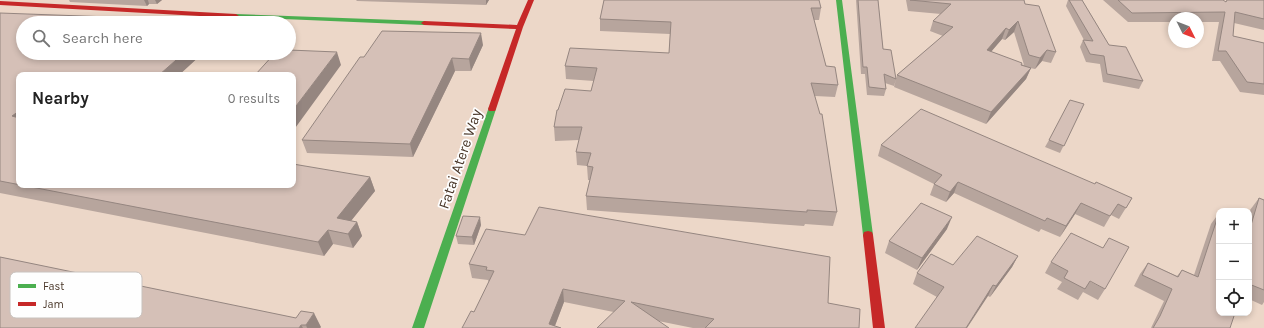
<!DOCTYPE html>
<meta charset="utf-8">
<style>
:root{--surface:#fff;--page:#f2f2f2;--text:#222;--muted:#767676;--line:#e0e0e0}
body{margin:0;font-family:Karla,sans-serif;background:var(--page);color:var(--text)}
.controls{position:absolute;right:12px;bottom:12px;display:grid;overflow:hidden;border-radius:8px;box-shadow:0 2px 6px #0003}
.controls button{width:36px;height:36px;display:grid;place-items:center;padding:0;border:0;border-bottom:1px solid var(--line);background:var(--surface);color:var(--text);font:20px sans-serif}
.compass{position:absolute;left:1168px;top:12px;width:36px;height:36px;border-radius:50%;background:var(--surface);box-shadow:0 2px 6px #0003;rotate:132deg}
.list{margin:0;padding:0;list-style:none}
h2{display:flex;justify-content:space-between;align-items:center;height:52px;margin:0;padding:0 16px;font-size:17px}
h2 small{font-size:13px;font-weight:400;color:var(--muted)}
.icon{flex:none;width:22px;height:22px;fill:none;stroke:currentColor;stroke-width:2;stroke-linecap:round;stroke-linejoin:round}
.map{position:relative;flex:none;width:1264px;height:328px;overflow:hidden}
.search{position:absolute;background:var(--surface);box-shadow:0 2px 6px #0003;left:16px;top:16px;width:280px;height:44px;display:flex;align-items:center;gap:10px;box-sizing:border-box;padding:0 14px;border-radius:22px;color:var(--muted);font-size:15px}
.panel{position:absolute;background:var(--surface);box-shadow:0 2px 6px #0003;left:16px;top:72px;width:280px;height:116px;border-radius:8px}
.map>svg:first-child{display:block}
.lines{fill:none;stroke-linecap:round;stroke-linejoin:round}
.fast{fill:#4caf50;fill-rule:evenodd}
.jam{fill:#c62828;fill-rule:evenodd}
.wall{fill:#b7a59d;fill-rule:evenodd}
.shaded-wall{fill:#958680}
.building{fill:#d5c0b7;stroke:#958680}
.labels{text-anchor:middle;stroke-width:3.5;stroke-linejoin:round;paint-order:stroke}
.street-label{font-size:15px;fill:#493628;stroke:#fefefe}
.key{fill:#fefefe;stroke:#c8c2be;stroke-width:1}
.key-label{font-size:11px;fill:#493628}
</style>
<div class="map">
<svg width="1264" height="328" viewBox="0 0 1264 328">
<rect width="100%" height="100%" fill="#ecd7c8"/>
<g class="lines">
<path class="fast" d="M 836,0 L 842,0 L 873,235 L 872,238 L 864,238 L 863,235 Z
M 236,14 L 424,21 L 427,23 L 424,25 L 234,17 L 233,16 Z
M 489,107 L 495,107 L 496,109 L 424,328 L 412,328 Z"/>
<path class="jam" d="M 528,0 L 534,0 L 523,27 L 496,109 L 495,111 L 489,111 L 488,109 L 516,29 L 424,25 L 421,23 L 424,21 L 517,25 Z
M 0,1 L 236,14 L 239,16 L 236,18 L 0,5 Z
M 868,231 L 872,232 L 873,235 L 885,328 L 873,328 L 863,235 L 864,232 Z"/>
</g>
<path class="wall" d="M 69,0 L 162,0 L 157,4 L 149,4 L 147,6 L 70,2 Z
M 356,0 L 489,0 L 486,5 L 357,1 Z
M 604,0 L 821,8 L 819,20 L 814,20 L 826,66 L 838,85 L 835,97 L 815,96 L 837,212 L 833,226 L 805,224 L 804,226 L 587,210 L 586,196 L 590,180 L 588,180 L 587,166 L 577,165 L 576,152 L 579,140 L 555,141 L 554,127 L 558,110 L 591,91 L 594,81 L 566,79 L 565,66 L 669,53 L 670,34 L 600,31 L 600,19 Z
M 856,0 L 878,0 L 883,49 L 896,79 L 894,86 L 885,83 L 886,89 L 884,96 L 867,95 L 865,74 L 861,74 Z
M 906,0 L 1024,0 L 1025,4 L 1056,52 L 1051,63 L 1042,61 L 1035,69 L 1030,68 L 1031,68 L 1026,79 L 986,124 L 894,87 L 897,75 L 943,36 L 930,31 L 933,21 L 941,14 L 908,11 ZM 1014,32 L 1024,65 L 991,52 L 1002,39 L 1005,40 Z
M 1068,0 L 1082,0 L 1109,45 L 1143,81 L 1139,89 L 1103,82 L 1100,64 L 1086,62 L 1080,47 L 1083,40 L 1084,40 L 1066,6 Z
M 1103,0 L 1223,0 L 1226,2 L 1227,0 L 1264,0 L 1264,30 L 1234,23 L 1233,36 L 1264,43 L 1264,95 L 1240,92 L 1220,61 L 1212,61 L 1219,22 L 1198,22 L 1198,18 L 1174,18 L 1174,22 L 1128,22 Z
M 0,13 L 23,23 L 203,53 L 179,75 L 19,75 L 19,185 L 370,177 L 375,191 L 351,221 L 357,222 L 362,236 L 353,248 L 333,244 L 324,256 L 0,193 Z
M 483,45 L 471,71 L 455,71 L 413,157 L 307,153 L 302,140 L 364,57 Z
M 1084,104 L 1060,153 L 1045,147 L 1049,140 Z
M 881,145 L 1095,184 L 1132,198 L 1119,219 L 1111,215 L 1104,227 L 1075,214 L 1060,237 L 1041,229 L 1039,232 L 954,193 L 946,202 L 930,195 L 934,184 L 878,156 Z
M 1259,198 L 1264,200 L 1264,302 L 1262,305 L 1249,299 L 1249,213 L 1250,210 Z
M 1219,213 L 1230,328 L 1151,328 L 1164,301 L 1134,286 L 1140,274 L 1148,263 L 1177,276 L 1182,270 L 1194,275 L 1211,224 Z
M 481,225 L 474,245 L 458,244 L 456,236 Z
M 947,229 L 917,270 L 885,253 L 889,241 Z
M 1018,256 L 1012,267 L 990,297 L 988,296 L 937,297 L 913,284 L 917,273 L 953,265 Z
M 0,257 L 321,327 L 320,328 L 0,328 Z
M 1051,262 L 1105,289 L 1098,300 L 1083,292 L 1078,300 L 1057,289 L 1062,282 L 1045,273 Z
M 469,264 L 828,303 L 859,328 L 693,328 L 564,302 L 555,326 L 474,312 L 489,283 L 488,280 L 472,278 Z"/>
<path class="shaded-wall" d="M 144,0 L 148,0 L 149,4 L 147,6 Z
M 155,0 L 162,0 L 157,4 Z
M 486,0 L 489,0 L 486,5 Z
M 110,17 L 114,23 L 102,23 Z
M 1018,21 L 1014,32 L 1005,40 L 1009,30 Z
M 1006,28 L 1002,39 L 983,61 L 987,50 Z
M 481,33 L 483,45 L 471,71 L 469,59 Z
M 1047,50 L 1042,61 L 1035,69 L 1040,58 Z
M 337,52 L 341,65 L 293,131 L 293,110 Z
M 184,53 L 203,53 L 179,75 L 159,75 Z
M 452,58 L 455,71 L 413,157 L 410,144 Z
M 1031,68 L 1026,79 L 986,124 L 991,112 Z
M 19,111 L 19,126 L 12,116 Z
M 370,177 L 375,191 L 342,232 L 337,218 Z
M 958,182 L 954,193 L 946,202 L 950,192 Z
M 1081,203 L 1075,214 L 1060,237 L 1066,226 Z
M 480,217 L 481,225 L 474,245 L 472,237 Z
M 952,217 L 947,229 L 917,270 L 922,258 Z
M 357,222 L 362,236 L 353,248 L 348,234 Z
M 328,230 L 333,244 L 324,256 L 318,242 Z
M 1018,256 L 1012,267 L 990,297 L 996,286 Z
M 993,285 L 988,296 L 967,328 L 966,328 Z
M 563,289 L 564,302 L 554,328 L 549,324 Z
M 314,313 L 321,327 L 320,328 L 307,328 L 306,325 Z
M 301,325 L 303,328 L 299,328 Z"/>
<path class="building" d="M 604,0 L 819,0 L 821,8 L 811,8 L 826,66 L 835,67 L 838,85 L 811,83 L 820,114 L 822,114 L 837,212 L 807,210 L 807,212 L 586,196 L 593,167 L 587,166 L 591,153 L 576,152 L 582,127 L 554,127 L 557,110 L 558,110 L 565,89 L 591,91 L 597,68 L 565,66 L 570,48 L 669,53 L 671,22 L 600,19 Z
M 858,0 L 878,0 L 883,49 L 891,50 L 896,79 L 884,74 L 886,89 L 869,87 L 867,67 L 863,67 Z
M 910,0 L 1024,0 L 1025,4 L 1039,6 L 1056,52 L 1047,50 L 1040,58 L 1029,55 L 1018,21 L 1009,30 L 1006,28 L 987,50 L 1022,63 L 1021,65 L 1031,68 L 991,112 L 897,75 L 953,27 L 933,21 L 951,4 Z
M 1069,0 L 1082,0 L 1109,45 L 1126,47 L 1143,81 L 1107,74 L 1104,56 L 1090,54 L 1083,40 L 1093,41 Z
M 1118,0 L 1223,0 L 1226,2 L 1227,0 L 1264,0 L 1264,19 L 1235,12 L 1233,36 L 1264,43 L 1264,84 L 1247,82 L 1226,51 L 1218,51 L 1225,12 L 1132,13 Z
M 0,13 L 110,17 L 102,23 L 23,23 L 23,53 L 184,53 L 159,75 L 19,75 L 19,111 L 12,116 L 19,118 L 19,185 L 293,185 L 293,164 L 370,177 L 337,218 L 357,222 L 348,234 L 328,230 L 318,242 L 0,181 Z
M 382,31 L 481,33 L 469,59 L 452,58 L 410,144 L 302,140 L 360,57 L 364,57 Z
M 289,50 L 337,52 L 293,110 L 293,75 L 255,75 L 275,53 L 289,53 Z
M 1070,100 L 1084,104 L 1064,146 L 1049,140 Z
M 921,109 L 1095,184 L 1096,182 L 1132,198 L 1126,208 L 1118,204 L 1110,216 L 1081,203 L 1066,226 L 1047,218 L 1045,221 L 958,182 L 950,192 L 934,184 L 942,175 L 881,145 Z
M 1259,198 L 1264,200 L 1264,290 L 1249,284 L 1249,225 L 1251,225 Z
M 921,203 L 952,217 L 922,258 L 889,241 Z
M 539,207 L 830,257 L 828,303 L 860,309 L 859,328 L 705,328 L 714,319 L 631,302 L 669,328 L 597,328 L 625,301 L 563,289 L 549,324 L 561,328 L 462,328 L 471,311 L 474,312 L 494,271 L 486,270 L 487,267 L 469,264 L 486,229 L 525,235 Z
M 1219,213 L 1219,313 L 1235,313 L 1230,328 L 1153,328 L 1160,316 L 1172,289 L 1142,275 L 1148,263 L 1178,277 L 1182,270 L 1198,277 Z
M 463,216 L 480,217 L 472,237 L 456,236 Z
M 1071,233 L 1103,248 L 1109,238 L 1129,247 L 1105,289 L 1090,281 L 1085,289 L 1064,278 L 1068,271 L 1051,262 Z
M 977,236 L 1018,256 L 996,286 L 993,285 L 966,328 L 915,328 L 944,287 L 917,273 L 931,254 L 953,265 Z
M 0,257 L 296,318 L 301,311 L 314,313 L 306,325 L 301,325 L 299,328 L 0,328 Z"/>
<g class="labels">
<g class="street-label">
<text transform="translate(460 159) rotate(-71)" y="5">Fatai Atere Way</text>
</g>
</g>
<rect x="10" y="272" width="132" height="46" rx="6" class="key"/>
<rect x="18" y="284" width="18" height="4" fill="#4caf50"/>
<rect x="18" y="302" width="18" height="4" fill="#c62828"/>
<g class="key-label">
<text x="43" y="290">Fast</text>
<text x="43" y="308">Jam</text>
</g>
</svg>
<div class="controls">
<button>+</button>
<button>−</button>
<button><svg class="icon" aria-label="locate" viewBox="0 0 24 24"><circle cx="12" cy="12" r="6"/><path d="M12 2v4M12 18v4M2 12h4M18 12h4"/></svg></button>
</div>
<svg class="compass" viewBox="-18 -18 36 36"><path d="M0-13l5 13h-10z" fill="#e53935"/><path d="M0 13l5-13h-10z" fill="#767676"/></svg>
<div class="search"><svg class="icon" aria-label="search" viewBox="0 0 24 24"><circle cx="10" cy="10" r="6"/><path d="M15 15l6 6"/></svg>Search here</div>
<section class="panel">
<h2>Nearby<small>0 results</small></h2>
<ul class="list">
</ul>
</section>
</div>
